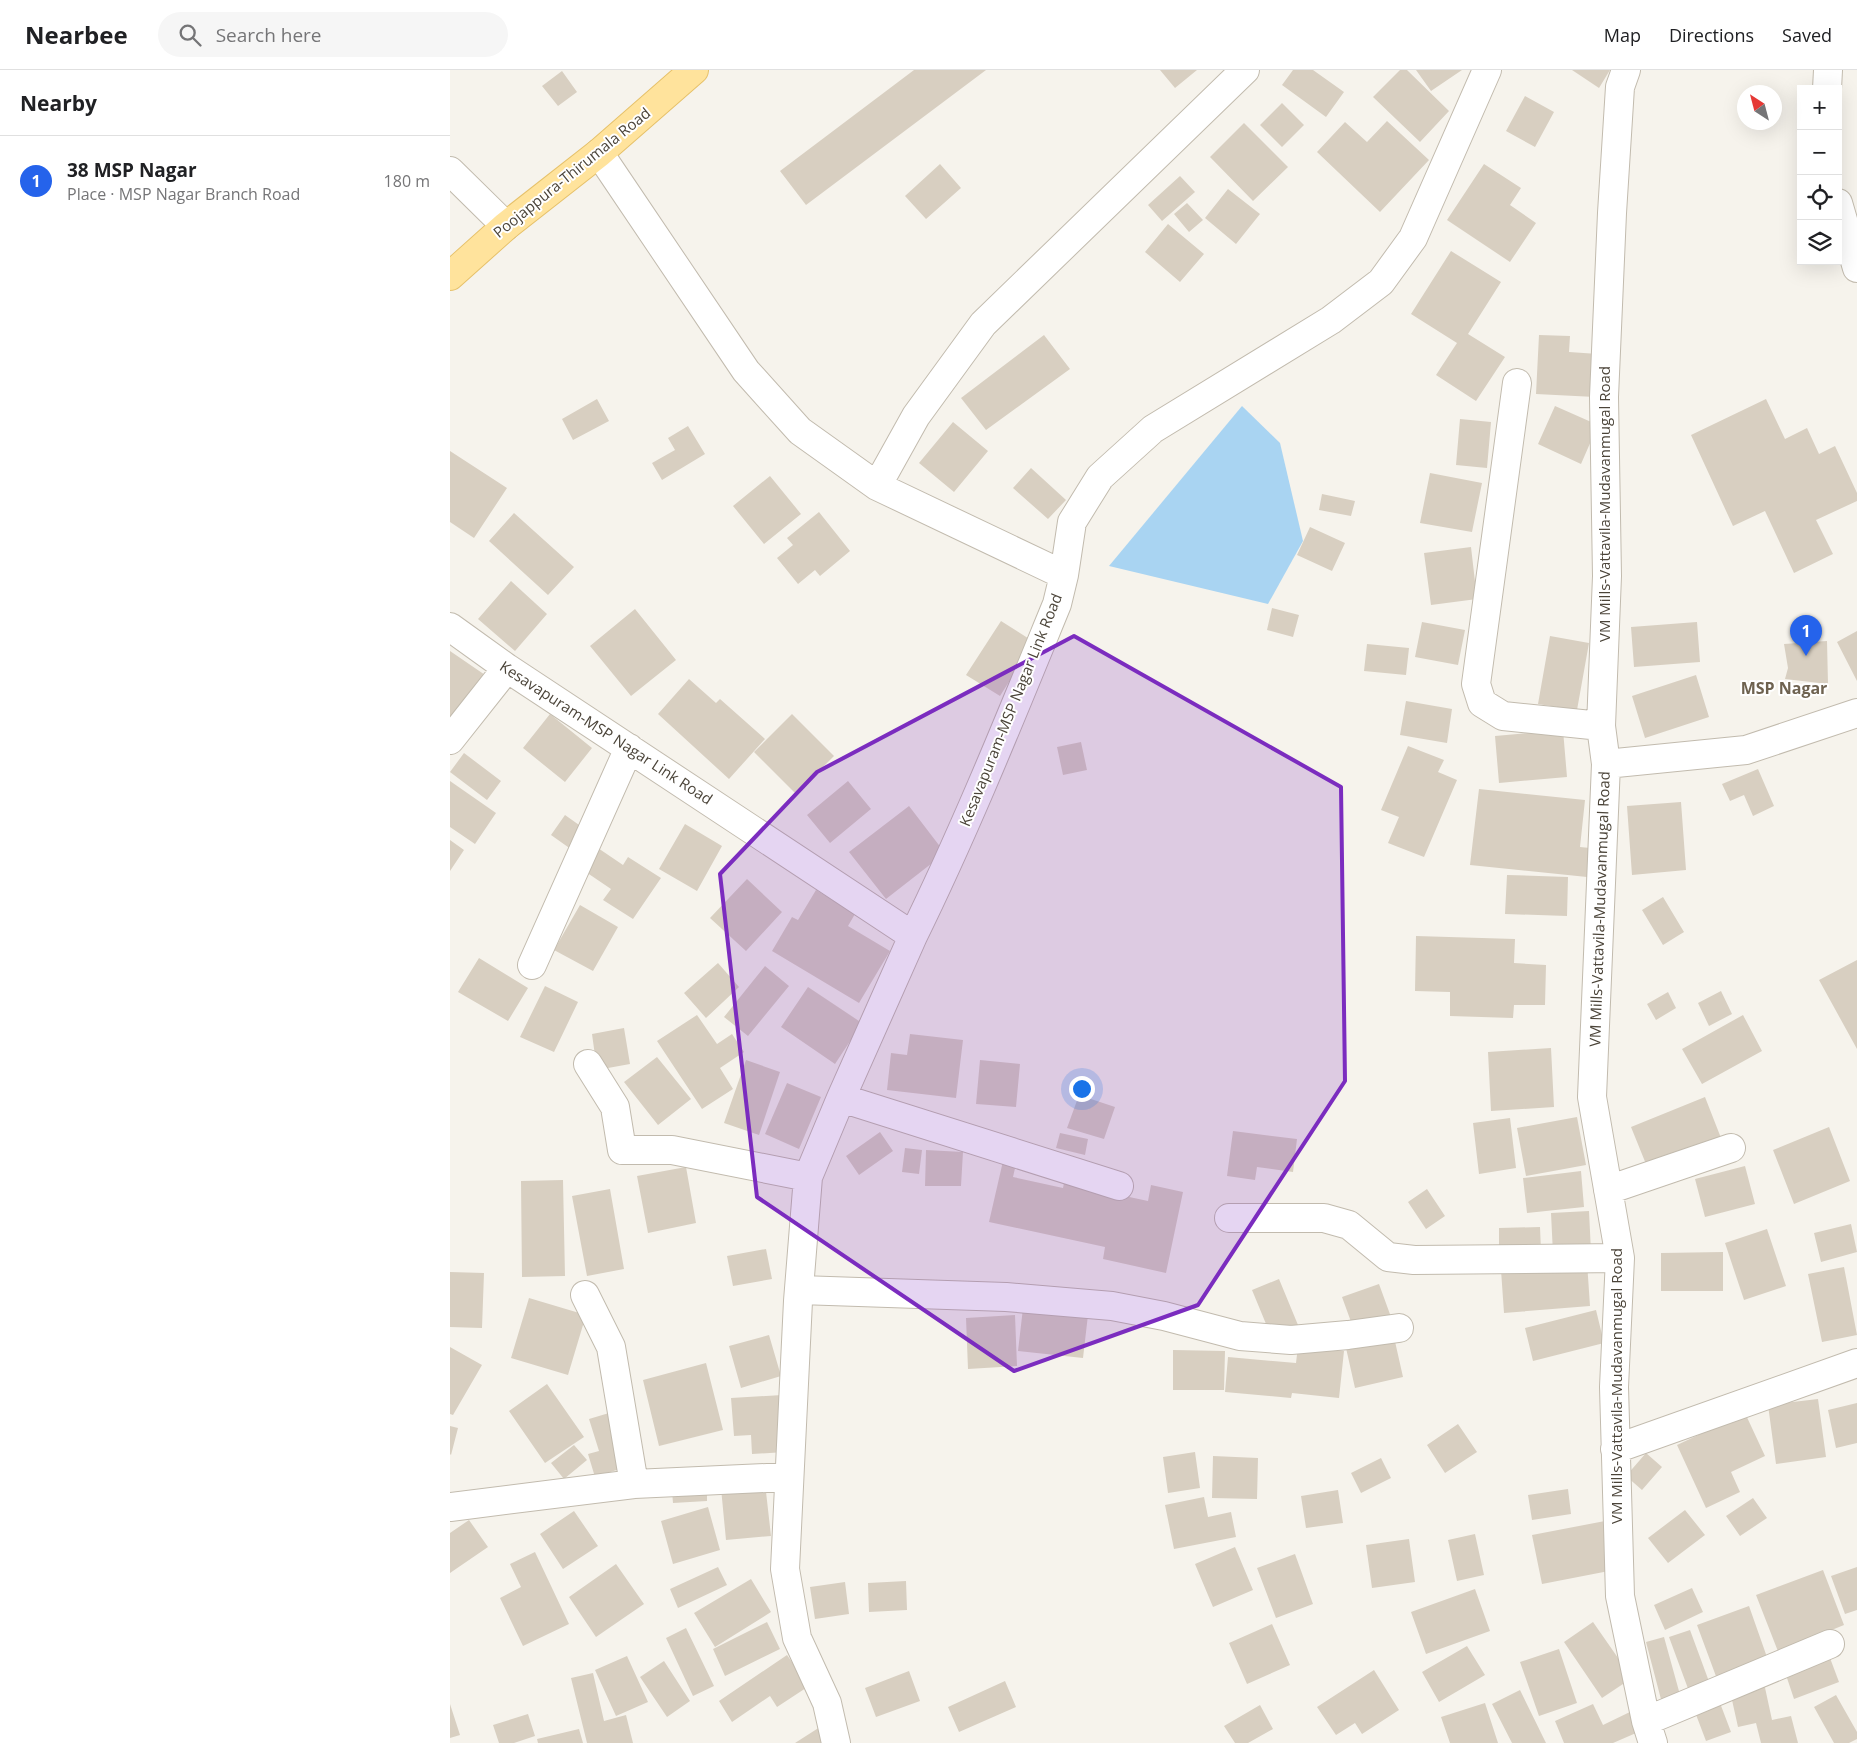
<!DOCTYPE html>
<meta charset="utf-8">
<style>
:root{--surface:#fff;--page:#f6f6f6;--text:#202124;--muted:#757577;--line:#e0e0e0;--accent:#2563eb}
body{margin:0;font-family:"Open Sans",sans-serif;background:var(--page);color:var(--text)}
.controls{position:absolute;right:15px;top:15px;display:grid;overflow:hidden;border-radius:0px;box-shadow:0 5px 20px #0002}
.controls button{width:45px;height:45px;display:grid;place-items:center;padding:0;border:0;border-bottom:1px solid var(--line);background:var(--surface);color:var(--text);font:25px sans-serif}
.compass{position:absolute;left:1287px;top:15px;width:45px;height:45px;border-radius:50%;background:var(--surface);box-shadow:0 5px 20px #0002;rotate:324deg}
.you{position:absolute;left:631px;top:1018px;width:18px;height:18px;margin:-12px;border:4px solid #fff;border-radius:50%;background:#1a73e8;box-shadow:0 0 0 8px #1a73e833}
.badge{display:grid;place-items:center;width:32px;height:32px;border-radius:50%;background:var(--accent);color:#fff;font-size:16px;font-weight:700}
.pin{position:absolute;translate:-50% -41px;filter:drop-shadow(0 1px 2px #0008)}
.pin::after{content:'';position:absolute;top:26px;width:18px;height:15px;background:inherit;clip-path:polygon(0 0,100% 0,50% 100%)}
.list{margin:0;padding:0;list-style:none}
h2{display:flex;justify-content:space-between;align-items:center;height:65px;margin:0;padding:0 20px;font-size:21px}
h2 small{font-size:16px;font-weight:400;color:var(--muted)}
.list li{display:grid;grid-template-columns:32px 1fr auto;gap:15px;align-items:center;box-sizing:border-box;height:90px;padding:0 20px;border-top:1px solid var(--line)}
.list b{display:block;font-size:19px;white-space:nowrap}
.list p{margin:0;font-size:16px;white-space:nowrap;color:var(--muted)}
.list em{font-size:16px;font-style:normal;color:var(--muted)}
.icon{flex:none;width:28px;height:28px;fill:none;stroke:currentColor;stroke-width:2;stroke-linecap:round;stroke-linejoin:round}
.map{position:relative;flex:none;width:1407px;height:1673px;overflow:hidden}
header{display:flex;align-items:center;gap:30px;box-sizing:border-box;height:70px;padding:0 25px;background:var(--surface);border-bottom:1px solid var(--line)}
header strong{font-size:24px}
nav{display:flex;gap:28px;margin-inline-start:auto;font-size:18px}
.search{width:350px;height:45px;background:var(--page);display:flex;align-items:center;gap:12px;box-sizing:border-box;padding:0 18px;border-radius:28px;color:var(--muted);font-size:19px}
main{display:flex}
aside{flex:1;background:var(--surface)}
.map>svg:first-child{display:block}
.water{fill:#a9d4f2}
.building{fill:#d8cfc1}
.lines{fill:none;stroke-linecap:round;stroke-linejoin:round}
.minor-casing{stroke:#c2bbae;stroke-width:30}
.major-casing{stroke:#e6c16a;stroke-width:30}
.minor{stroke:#fff;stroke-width:28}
.major{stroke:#ffe39c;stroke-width:28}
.marked{fill:#7b2cbf;fill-opacity:0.2;stroke:#7b2cbf;stroke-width:4;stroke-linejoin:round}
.labels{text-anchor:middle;stroke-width:4;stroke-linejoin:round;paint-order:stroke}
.street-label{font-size:15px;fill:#4b4439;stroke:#fff}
.neighbourhood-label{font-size:16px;font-weight:bold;fill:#6e6250;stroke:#fff}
</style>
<header>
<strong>Nearbee</strong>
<div class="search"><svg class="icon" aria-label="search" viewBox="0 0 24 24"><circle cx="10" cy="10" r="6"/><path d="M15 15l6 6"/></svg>Search here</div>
<nav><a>Map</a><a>Directions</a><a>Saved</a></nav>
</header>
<main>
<aside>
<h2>Nearby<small></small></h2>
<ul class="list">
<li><span class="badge">1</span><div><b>38 MSP Nagar</b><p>Place · MSP Nagar Branch Road</p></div><em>180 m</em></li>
</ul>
</aside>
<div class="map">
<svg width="1407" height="1673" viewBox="0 0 1407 1673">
<rect width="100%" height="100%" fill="#f6f3ec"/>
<path class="water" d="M 792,336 L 830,373 L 853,471 L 818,534 L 659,496 Z"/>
<path class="building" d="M 464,0 L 536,0 L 356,135 L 330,101 Z
M 710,0 L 747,0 L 725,18 Z
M 843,0 L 863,0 L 894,22 L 876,47 L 832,15 Z
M 950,0 L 957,0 L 999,41 L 970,72 L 923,27 Z
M 966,0 L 1012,0 L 981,21 Z
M 1122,0 L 1160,0 L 1149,18 Z
M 112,1 L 127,22 L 108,36 L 92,16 Z
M 1075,26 L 1104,42 L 1085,77 L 1056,61 Z
M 832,33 L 854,55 L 832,77 L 810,55 Z
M 937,51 L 979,90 L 930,142 L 867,82 L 895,52 L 917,72 Z
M 794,53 L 838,97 L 803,131 L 760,87 Z
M 490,94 L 511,118 L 476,149 L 455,126 Z
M 1034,94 L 1071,118 L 1060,135 L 1086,153 L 1060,192 L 997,150 Z
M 730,106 L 745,122 L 712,151 L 698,135 Z
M 778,119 L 810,144 L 786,174 L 755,148 Z
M 737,133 L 753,150 L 739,162 L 724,144 Z
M 718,154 L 754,184 L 730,212 L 695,182 Z
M 1001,181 L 1051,212 L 1018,264 L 1055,287 L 1026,331 L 986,305 L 1007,273 L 961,244 Z
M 594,265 L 620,299 L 536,360 L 511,328 Z
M 1089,265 L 1120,266 L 1119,282 L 1148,284 L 1145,327 L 1086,324 Z
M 147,329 L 159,351 L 123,370 L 112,349 Z
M 1316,329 L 1335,369 L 1357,358 L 1369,384 L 1385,376 L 1407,423 L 1407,431 L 1366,450 L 1383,484 L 1344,503 L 1315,441 L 1283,456 L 1241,365 Z
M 1105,336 L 1148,355 L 1131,394 L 1088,374 Z
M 1010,349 L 1041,352 L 1037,398 L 1006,395 Z
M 503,352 L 538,381 L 504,422 L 469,393 Z
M 238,356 L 255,384 L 212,410 L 202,393 L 225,380 L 218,368 Z
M 0,381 L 57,418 L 24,468 L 0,452 Z
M 581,398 L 616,430 L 598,449 L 563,418 Z
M 980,403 L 1032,413 L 1022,462 L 970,453 Z
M 320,406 L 351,444 L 314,474 L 283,436 Z
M 872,424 L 905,431 L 901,446 L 869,440 Z
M 369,442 L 400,481 L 370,506 L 365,500 L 348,514 L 327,488 L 343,475 L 337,468 Z
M 64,443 L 124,497 L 98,525 L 39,471 Z
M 860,457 L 895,473 L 882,501 L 847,485 Z
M 1021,477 L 1027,529 L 981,535 L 974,483 Z
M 61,511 L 97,544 L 65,581 L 28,549 Z
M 822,538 L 849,545 L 843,567 L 817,560 Z
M 185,539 L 226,590 L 181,626 L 140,576 Z
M 551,551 L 584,572 L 550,626 L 516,605 Z
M 972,552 L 1015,560 L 1008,595 L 965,587 Z
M 1247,552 L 1250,592 L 1184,597 L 1181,557 Z
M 1407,561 L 1407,611 L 1387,572 Z
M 1100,566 L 1139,573 L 1127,640 L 1088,634 Z
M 1377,571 L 1378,614 L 1335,609 L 1338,598 L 1334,574 Z
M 917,574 L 959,578 L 956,605 L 914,601 Z
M 0,581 L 38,607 L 0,657 Z
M 1246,605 L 1259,647 L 1195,668 L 1182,626 Z
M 239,609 L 266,633 L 270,629 L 315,669 L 279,709 L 208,644 Z
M 956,631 L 1002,639 L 997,673 L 950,665 Z
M 100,644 L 142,678 L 115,712 L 73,678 Z
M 342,644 L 384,686 L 346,724 L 304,682 Z
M 1113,660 L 1117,707 L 1049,713 L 1045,666 Z
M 631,672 L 637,700 L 613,705 L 607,677 Z
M 958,676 L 994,690 L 988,702 L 1007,710 L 974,787 L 938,773 L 949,747 L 931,740 Z
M 14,683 L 51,711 L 37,730 L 0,702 Z
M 1308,699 L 1324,736 L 1303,746 L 1294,725 L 1280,731 L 1272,714 Z
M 0,711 L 46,743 L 25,774 L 0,757 Z
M 398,711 L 421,739 L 380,773 L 357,745 Z
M 1029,719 L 1135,730 L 1130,777 L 1140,778 L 1137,807 L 1020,795 Z
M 1231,732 L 1236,800 L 1182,805 L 1177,736 Z
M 459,736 L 495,783 L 436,829 L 399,782 Z
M 115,745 L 139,762 L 125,782 L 101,765 Z
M 235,754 L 272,776 L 247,821 L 209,799 Z
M 0,770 L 14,780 L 0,801 Z
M 145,776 L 173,795 L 178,787 L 211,808 L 183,849 L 153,830 L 161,819 L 130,798 Z
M 1057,805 L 1118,807 L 1117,846 L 1055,844 Z
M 297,809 L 332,842 L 296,881 L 260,848 Z
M 366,820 L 405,844 L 398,856 L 440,881 L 409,933 L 322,881 L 342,847 L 348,850 Z
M 1213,827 L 1234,862 L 1213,875 L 1192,840 Z
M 130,835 L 168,857 L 143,901 L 104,880 Z
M 966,866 L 1065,869 L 1064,893 L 1096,895 L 1095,935 L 1064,935 L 1063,948 L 1000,946 L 1000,922 L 965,921 Z
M 29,888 L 78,918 L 58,951 L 8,922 Z
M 1407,890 L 1407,979 L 1369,910 Z
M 268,893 L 289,917 L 256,948 L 234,923 Z
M 315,896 L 339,916 L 298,966 L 274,947 Z
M 95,916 L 128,932 L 104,982 L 70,967 Z
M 358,917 L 412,953 L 385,994 L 331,957 Z
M 1271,921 L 1282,944 L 1259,956 L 1248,933 Z
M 1218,922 L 1226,938 L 1206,950 L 1197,934 Z
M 247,945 L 267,974 L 282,964 L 294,982 L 270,998 L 283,1019 L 252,1039 L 207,971 Z
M 1293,945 L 1312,981 L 1252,1014 L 1232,979 Z
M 174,958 L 180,994 L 147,1000 L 142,964 Z
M 460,964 L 513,970 L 506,1028 L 437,1020 L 441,983 L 457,985 Z
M 1101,978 L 1104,1037 L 1041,1041 L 1038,982 Z
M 207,987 L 241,1029 L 208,1055 L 174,1012 Z
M 296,990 L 330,1002 L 309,1065 L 274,1053 Z
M 530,990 L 570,994 L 566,1037 L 526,1034 Z
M 337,1013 L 371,1027 L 349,1079 L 315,1064 Z
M 629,1025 L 665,1037 L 654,1069 L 617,1058 Z
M 1255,1027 L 1271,1068 L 1198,1099 L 1181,1057 Z
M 1127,1047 L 1136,1095 L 1076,1106 L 1067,1058 Z
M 1060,1048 L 1066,1098 L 1029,1104 L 1023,1053 Z
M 1379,1057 L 1400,1111 L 1344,1134 L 1323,1080 Z
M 783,1061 L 847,1069 L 843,1102 L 807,1097 L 805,1110 L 777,1106 Z
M 430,1062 L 443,1081 L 409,1105 L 396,1086 Z
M 610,1063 L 638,1069 L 635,1085 L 606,1078 Z
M 455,1078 L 472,1080 L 469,1104 L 452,1102 Z
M 476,1080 L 513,1082 L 511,1116 L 475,1116 Z
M 553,1091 L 566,1094 L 563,1107 L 613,1118 L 614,1113 L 698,1131 L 701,1115 L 733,1122 L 716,1203 L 653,1189 L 655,1177 L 539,1152 Z
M 1295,1096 L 1305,1134 L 1255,1147 L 1245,1109 Z
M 236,1097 L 246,1153 L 198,1163 L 187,1106 Z
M 1131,1101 L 1134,1137 L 1077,1143 L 1073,1108 Z
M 113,1110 L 115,1206 L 72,1207 L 71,1111 Z
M 160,1119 L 174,1199 L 137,1206 L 122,1126 Z
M 977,1119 L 995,1146 L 976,1159 L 958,1132 Z
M 1139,1141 L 1141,1182 L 1103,1184 L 1101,1143 Z
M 1401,1154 L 1407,1182 L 1371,1192 L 1364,1163 Z
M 1090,1157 L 1091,1181 L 1049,1182 L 1049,1158 Z
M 1317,1159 L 1336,1216 L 1294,1230 L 1275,1173 Z
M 316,1179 L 322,1209 L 283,1216 L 277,1186 Z
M 1273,1182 L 1273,1221 L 1211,1221 L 1211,1183 Z
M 1137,1192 L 1140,1236 L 1054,1243 L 1051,1200 Z
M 1394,1197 L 1407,1265 L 1372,1272 L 1358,1204 Z
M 0,1202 L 34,1203 L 32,1258 L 0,1257 Z
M 829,1209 L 848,1255 L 821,1266 L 802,1220 Z
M 929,1214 L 941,1247 L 904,1260 L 892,1227 Z
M 79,1228 L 136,1245 L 118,1305 L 61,1288 Z
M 573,1238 L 638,1245 L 633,1288 L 568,1281 Z
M 1146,1240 L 1154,1273 L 1083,1291 L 1075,1258 Z
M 565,1245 L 567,1296 L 518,1299 L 516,1248 Z
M 319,1265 L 331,1306 L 291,1318 L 279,1276 Z
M 944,1267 L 953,1307 L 905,1318 L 896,1278 Z
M 848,1276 L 894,1281 L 889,1328 L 842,1323 L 841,1328 L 775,1322 L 778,1287 L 846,1293 Z
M 0,1277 L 32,1295 L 3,1345 L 0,1344 Z
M 723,1280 L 775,1281 L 774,1320 L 723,1320 Z
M 256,1293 L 273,1360 L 209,1376 L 193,1310 Z
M 97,1314 L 134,1367 L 95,1393 L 59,1341 Z
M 332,1325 L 335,1382 L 302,1384 L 301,1365 L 284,1366 L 281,1328 Z
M 1368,1329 L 1376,1387 L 1326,1394 L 1318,1335 Z
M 1407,1333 L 1407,1373 L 1386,1378 L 1378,1340 Z
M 159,1343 L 176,1397 L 145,1407 L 138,1384 L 149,1381 L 139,1349 Z
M 1295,1343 L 1315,1386 L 1281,1402 L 1290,1422 L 1256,1438 L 1227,1375 Z
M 1008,1354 L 1027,1382 L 995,1403 L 977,1375 Z
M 0,1356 L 8,1358 L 1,1385 L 0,1384 Z
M 124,1375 L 137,1390 L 114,1409 L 101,1393 Z
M 745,1382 L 750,1418 L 718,1423 L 713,1387 Z
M 1196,1383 L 1212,1397 L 1192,1420 L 1176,1406 Z
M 763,1386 L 808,1388 L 807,1429 L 762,1428 Z
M 931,1388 L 941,1408 L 911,1423 L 901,1403 Z
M 315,1413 L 321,1466 L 276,1470 L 271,1418 Z
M 257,1418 L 257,1431 L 223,1433 L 222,1421 Z
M 1118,1419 L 1121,1444 L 1082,1450 L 1078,1425 Z
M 888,1420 L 893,1453 L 856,1458 L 851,1426 Z
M 754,1427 L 758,1447 L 781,1442 L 786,1467 L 724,1479 L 715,1435 Z
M 1303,1428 L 1317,1448 L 1290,1466 L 1276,1446 Z
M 258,1437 L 270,1480 L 223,1494 L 211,1451 Z
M 1235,1440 L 1255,1465 L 1218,1493 L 1198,1468 Z
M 124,1441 L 148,1476 L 113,1499 L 90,1464 Z
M 19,1450 L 38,1477 L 0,1503 L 0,1463 Z
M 1155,1451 L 1164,1500 L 1092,1514 L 1082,1465 Z
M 1025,1464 L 1034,1505 L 1007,1511 L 998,1470 Z
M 959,1469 L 965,1512 L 922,1518 L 916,1475 Z
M 785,1477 L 803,1520 L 763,1537 L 745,1494 Z
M 85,1482 L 119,1554 L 73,1576 L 50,1528 L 71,1517 L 60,1494 Z
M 845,1484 L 863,1534 L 826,1548 L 807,1498 Z
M 166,1494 L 194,1534 L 146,1567 L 119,1527 Z
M 268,1497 L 277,1515 L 228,1538 L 220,1519 Z
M 1407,1497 L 1407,1540 L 1395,1544 L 1381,1506 Z
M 1373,1500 L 1394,1555 L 1357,1570 L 1331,1589 L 1306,1525 Z
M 301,1509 L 321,1542 L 265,1577 L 244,1543 Z
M 456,1511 L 457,1540 L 419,1542 L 418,1513 Z
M 395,1512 L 399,1544 L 365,1549 L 360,1517 Z
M 1242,1518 L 1253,1542 L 1215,1560 L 1204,1535 Z
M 1025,1519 L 1040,1561 L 976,1584 L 961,1542 Z
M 1299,1536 L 1318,1590 L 1267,1609 L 1247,1555 Z
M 317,1552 L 330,1579 L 275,1606 L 263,1579 Z
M 1143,1552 L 1182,1608 L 1152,1628 L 1114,1572 Z
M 822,1554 L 840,1595 L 797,1614 L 779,1573 Z
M 236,1558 L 264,1616 L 243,1626 L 216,1568 Z
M 1240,1560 L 1261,1617 L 1240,1624 L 1219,1567 Z
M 1214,1567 L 1232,1632 L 1213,1637 L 1196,1572 Z
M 1017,1576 L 1035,1605 L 989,1632 L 972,1602 Z
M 1109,1579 L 1127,1633 L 1089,1646 L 1070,1592 Z
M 337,1585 L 359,1616 L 327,1637 L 320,1626 L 282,1652 L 269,1631 Z
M 177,1586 L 198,1632 L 166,1646 L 145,1600 Z
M 1380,1588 L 1389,1612 L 1344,1629 L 1336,1605 Z
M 214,1591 L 240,1631 L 217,1647 L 190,1607 Z
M 924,1600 L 949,1640 L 912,1664 L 905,1653 L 886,1665 L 867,1637 Z
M 459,1601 L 470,1631 L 426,1647 L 415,1618 Z
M 143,1603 L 154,1651 L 176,1645 L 183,1673 L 137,1673 L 121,1608 Z
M 555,1611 L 566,1637 L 509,1662 L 498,1637 Z
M 1314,1613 L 1322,1650 L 1341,1646 L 1348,1673 L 1311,1673 L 1306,1653 L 1288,1657 L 1280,1621 Z
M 1070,1620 L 1096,1673 L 1062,1673 L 1042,1634 Z
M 1386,1625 L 1407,1662 L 1407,1669 L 1399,1673 L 1384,1673 L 1364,1637 Z
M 1035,1633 L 1048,1673 L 1000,1673 L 991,1647 Z
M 1270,1633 L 1281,1662 L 1256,1671 L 1245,1642 Z
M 0,1634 L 10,1665 L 0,1668 Z
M 1143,1634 L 1153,1655 L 1184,1640 L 1193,1660 L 1163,1673 L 1114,1673 L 1105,1651 Z
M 810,1635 L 823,1659 L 798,1673 L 785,1673 L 774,1656 Z
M 78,1644 L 85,1666 L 64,1673 L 49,1673 L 43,1655 Z
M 370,1657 L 380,1673 L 345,1673 Z
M 129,1659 L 133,1673 L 88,1673 L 87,1669 Z"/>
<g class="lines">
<g class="minor-casing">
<path id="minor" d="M 1176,0 L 1170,17 L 1162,143 L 1154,327 L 1157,506 L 1151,656 L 1156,694 L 1142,1027 L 1170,1188 L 1164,1317 L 1170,1526 L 1196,1651 L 1203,1673
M 1377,19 L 1378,0
M 149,83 L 296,301 L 350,361 L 427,416 L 614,505
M 0,101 L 56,156
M 1388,133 L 1407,198
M 1067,313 L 1026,614 L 1032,633 L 1053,646 L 1151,656
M 427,416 L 466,346 L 533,254 L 795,0
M 0,557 L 57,598 L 463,866 C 516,758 561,646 607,534 L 614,505 L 622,452 L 650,407 L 703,359 L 881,250 L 931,212 L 963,168 L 1037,0
M 0,670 L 57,598
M 1156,694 L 1296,680 L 1407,643
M 82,895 L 179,678
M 138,994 L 165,1037 L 172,1080 L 222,1080 L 358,1107
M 391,1028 L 669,1116
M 1158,1120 L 1281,1078
M 779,1148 L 874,1148 L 899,1155 L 938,1187 L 964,1190 L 1170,1188
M 350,1220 L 556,1227 L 662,1236 L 714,1246 L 790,1266 L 841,1270 L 898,1265 L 949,1258
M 135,1225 L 161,1277 L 184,1414
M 1165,1379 L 1407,1293
M 0,1437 L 184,1414 L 338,1407
M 1196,1651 L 1380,1574
M 386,1673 L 377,1633 L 347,1568 L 335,1499 L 348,1231 L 358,1107 L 391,1028 L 463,866"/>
</g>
<g class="major-casing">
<path id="major" d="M 0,206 L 56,156 L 149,83 L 244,0"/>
</g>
<use href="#minor" class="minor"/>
<use href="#major" class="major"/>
</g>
<path class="marked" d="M 624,566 L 891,717 L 895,1011 L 748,1235 L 564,1301 L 307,1127 L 270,804 L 367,702 Z"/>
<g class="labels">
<g class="street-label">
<text transform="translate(122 103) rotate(-39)" y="5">Poojappura-Thirumala Road</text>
<text transform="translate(1155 434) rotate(-90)" y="5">VM Mills-Vattavila-Mudavanmugal Road</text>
<text transform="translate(561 640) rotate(-68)" y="5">Kesavapuram-MSP Nagar Link Road</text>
<text transform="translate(156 663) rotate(33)" y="5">Kesavapuram-MSP Nagar Link Road</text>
<text transform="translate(1150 839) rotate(-88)" y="5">VM Mills-Vattavila-Mudavanmugal Road</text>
<text transform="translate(1167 1316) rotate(-90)" y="5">VM Mills-Vattavila-Mudavanmugal Road</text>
</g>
<g class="neighbourhood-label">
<text x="1334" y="624">MSP Nagar</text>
</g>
</g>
</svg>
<div class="controls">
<button>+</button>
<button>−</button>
<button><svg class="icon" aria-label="locate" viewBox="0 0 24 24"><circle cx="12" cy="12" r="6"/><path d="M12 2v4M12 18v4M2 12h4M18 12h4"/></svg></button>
<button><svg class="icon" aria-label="layers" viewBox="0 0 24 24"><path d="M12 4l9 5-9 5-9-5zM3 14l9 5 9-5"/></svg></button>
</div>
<svg class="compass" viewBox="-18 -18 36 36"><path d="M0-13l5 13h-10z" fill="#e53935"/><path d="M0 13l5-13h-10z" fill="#757577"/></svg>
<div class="you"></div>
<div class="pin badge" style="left:1356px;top:586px">1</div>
</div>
</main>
